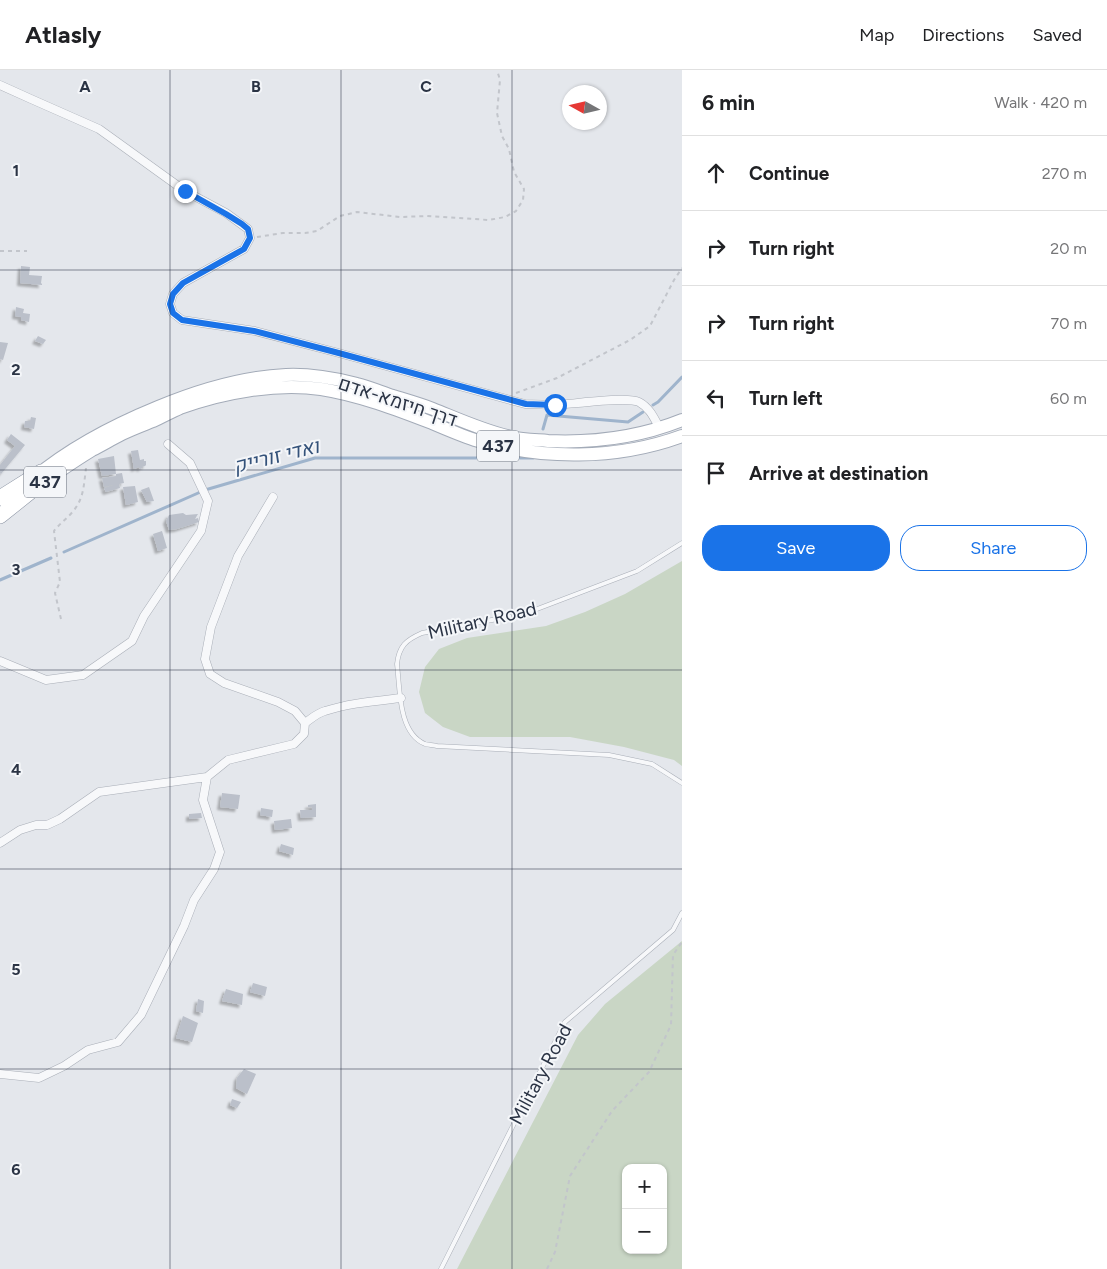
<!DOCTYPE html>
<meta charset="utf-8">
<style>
:root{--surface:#fff;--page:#f6f6f6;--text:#202124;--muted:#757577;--line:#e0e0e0;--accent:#1a73e8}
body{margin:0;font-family:Figtree,Heebo,sans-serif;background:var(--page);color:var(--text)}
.controls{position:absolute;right:15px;bottom:15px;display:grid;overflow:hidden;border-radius:10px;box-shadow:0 1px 4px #0004}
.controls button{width:45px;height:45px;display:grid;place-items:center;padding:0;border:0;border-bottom:1px solid var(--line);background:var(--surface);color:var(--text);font:25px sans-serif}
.compass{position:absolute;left:562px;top:15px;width:45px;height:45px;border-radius:50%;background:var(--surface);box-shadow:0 1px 4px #0004;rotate:278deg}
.stop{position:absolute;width:15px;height:15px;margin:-11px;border:4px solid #1a73e8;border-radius:50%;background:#fff}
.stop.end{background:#1a73e8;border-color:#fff;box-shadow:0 1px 5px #0008}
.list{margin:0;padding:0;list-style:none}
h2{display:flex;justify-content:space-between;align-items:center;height:65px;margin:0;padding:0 20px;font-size:21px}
h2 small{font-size:16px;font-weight:400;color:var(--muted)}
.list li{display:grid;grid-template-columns:32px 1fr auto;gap:15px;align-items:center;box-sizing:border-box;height:75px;padding:0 20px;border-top:1px solid var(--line)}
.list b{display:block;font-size:19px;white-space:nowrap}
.list em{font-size:16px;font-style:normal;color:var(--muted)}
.actions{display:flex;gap:10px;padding:15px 20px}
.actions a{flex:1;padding:11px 0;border:1px solid var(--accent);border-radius:20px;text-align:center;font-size:18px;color:var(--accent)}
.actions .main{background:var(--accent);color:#fff}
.icon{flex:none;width:28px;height:28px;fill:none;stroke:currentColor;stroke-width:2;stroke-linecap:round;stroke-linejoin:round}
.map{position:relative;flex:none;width:682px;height:1199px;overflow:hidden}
header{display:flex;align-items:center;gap:30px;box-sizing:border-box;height:70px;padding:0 25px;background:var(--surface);border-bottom:1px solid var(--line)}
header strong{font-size:24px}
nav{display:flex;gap:28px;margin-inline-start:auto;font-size:18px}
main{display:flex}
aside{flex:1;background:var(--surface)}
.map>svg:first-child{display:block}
.green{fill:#c9d6c5;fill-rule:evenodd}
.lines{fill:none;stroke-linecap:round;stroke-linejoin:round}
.stream{stroke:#9fb4cc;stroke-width:3}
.building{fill:#bbc0ca;filter:url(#shadow)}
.lane-casing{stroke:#a9aeb7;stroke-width:5}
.street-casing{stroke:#a9aeb7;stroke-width:9}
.primary-casing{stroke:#a3abb8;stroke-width:14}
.highway-casing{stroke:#8b94a3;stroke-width:16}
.path{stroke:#c2c5cb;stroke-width:2;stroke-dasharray:4 4;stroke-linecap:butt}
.lane{stroke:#f7f8fa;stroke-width:4}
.street{stroke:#f7f8fa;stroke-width:8}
.primary{stroke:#fff;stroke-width:12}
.highway{stroke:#fff;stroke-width:15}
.route{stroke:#1a73e8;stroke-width:6}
.grid{fill:none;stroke:#2b3445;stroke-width:1;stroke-opacity:0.55}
.labels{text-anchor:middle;stroke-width:4;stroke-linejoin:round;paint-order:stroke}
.shield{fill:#f4f6f9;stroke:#676e7b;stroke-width:1}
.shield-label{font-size:18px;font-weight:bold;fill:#2b3445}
.street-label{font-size:19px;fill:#2b3445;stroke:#f4f6f9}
.water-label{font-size:20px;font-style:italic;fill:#34527a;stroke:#f4f6f9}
.grid-label{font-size:16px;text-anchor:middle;font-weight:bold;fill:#2b3445;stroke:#f4f6f9;stroke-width:4;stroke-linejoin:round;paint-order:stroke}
</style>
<header>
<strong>Atlasly</strong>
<nav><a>Map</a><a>Directions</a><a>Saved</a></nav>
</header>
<main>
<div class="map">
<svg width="682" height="1199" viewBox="0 0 682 1199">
<defs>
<filter id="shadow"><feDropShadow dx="-3" dy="3" stdDeviation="1" flood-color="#0004"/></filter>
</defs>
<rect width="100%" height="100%" fill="#e4e7ec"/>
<path class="green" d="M 682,491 L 682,696 L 674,690 L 624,677 L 570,667 L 470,667 L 443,657 L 425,643 L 419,622 L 425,597 L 439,579 L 467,568 L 546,556 L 585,542 L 625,524 Z
M 682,871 L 682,1199 L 457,1199 L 578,965 L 605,934 ZM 626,1098 L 663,1098 L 663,1180 L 626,1180 Z"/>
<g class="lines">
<path class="stream" d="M 653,335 L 658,332 L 682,307
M 543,359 L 547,345 L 628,352 L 643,342
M 64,482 L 205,420 L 315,388 L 533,388
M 0,510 L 51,488"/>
</g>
<path class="building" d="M 21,196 L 30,197 L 29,205 L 42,206 L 41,213 L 42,214 L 42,215 L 20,213 Z
M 16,237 L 24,239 L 23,243 L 30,244 L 29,252 L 21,250 L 21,247 L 15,246 Z
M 38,266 L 46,270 L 43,274 L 35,271 Z
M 0,272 L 8,273 L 3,290 L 0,289 Z
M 31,347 L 36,348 L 34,359 L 24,357 L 25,351 L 30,351 Z
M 11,364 L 25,375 L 1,404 L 0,403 L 0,395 L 15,376 L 7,370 Z
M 138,380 L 140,390 L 144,389 L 144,391 L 146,391 L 146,395 L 145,396 L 142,397 L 142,398 L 140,399 L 139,397 L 134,399 L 131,381 Z
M 114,386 L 116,404 L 122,403 L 124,413 L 119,414 L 120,418 L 106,422 L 104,418 L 113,415 L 104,417 L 102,408 L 116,406 L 116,404 L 102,406 L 98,389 Z
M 135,416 L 138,432 L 126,435 L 123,417 Z
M 149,417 L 154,431 L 147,432 L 141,420 Z
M 183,443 L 186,445 L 198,444 L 195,449 L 198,448 L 199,452 L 177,459 L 169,460 L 166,451 L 169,445 Z
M 162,461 L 167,478 L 158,481 L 153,464 Z
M 222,723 L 240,725 L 238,739 L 220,737 Z
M 316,734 L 316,747 L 301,748 L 300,740 L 312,740 L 312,737 L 308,737 L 308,735 Z
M 261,738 L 273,740 L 272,747 L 260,745 Z
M 201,743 L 202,748 L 189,749 L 189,744 Z
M 291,749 L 292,758 L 275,760 L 274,751 Z
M 281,774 L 294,778 L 293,785 L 279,781 Z
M 253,913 L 267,917 L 265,926 L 250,922 Z
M 226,919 L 243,924 L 242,935 L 222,931 Z
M 198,929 L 204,931 L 203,943 L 196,941 Z
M 183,946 L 198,953 L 192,972 L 176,968 Z
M 244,999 L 256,1004 L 247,1024 L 236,1018 L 237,1008 Z
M 232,1029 L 241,1032 L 237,1038 L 230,1035 Z"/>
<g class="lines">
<g class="lane-casing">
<path id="lane" d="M 682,473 L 637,501 L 524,544 L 422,563 C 406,570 399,576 397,594 C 400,618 398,663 425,674 C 428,675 433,675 437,676 L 609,685 L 652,694 L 682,713
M 441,1199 L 565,952 L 673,860 L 682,843"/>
</g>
<g class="street-casing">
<path id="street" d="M 0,15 L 31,29 L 99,59 L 185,121 L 226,143 L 248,159 L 250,168 L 244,179 L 183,213 L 173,224 L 170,234 L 173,243 L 182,250 L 255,261 L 335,282 L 525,334 C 536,334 547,335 557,335 C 573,334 627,326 639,332 C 650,338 654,348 660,359
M 0,591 L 46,610 L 83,605 L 132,571 L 144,546 L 201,461 L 208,431 L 190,393 L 168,374
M 305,653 C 311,649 317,643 325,641 C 349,633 376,631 401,628
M 0,773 L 20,760 L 36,755 L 47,755 L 60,749 L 99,722 L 207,707
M 0,1004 L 39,1008 L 64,996 L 88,980 L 118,972 L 141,945 L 184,856 L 194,830 L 214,799 L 220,782 L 203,730 L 207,707 L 228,690 L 294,674 L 304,664 L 305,653 L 295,641 L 278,632 L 224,613 L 210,604 L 205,589 L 211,557 L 238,486 L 273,427"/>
</g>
<g class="primary-casing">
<path id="primary" d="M 34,408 C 71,377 114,355 158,337 C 199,320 241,307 286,305 C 308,304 336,308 357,314 C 369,317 381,322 393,326 C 406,330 420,334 433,339 C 458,349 484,361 511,367 C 523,370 536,370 548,371 C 594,373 640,367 682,350
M 23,427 C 45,411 69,394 92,380 C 102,375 112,369 122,364 C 132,359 143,355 153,351 C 162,347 171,342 180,338 C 223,322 276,313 321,319 C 359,325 396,339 432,353 C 446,359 460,365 475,370 C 541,390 617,390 682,366"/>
</g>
<g class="highway-casing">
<path id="highway" d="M 0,428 L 41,402
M 0,446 L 30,422"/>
</g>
<path class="path" d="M 257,167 L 283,163 L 305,163 L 317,161 L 340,146 L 357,142 L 400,147 L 427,146 L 489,150 L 505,147 L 516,141 L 523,130 L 524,119 L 514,102 L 509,79 L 502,66 L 497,43 L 500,10 L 497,0
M 0,181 L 27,181
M 516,323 L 557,308 L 630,270 L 650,256 L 674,210 L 682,198
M 61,549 L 55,523 L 60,512 L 54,461 C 60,453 68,448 74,440 C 84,428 84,413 86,398
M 547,1199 L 555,1182 L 570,1106 L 612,1041 L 649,1002 L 671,955 L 673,885 L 682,872"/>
<use href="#lane" class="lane"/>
<use href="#street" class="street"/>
<use href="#primary" class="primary"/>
<use href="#highway" class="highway"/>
</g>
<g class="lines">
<path class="route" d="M 185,121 L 226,144 L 242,154 L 248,159 L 250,168 L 244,179 L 183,213 L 173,224 L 170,234 L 173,243 L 182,250 L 254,261 L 335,282 L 526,334 L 555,335"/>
</g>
<path class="grid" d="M 170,0 L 170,1199M 341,0 L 341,1199M 512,0 L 512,1199M 0,200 L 682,200M 0,400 L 682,400M 0,600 L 682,600M 0,799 L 682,799M 0,999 L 682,999"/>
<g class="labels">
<g class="shield">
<rect x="477" y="360.5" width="42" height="31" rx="4"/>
<rect x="24" y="396.5" width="42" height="31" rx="4"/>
</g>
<g class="shield-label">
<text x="498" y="382">437</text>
<text x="45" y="418">437</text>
</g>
<g class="street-label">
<text transform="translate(398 331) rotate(18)" y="7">דרך חיזמא-אדם</text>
<text transform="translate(482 550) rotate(-13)" y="7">Military Road</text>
<text transform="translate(540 1004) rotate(-62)" y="7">Military Road</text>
</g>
<g class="water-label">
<text transform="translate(276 386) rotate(-14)" y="7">ואדי זורייק</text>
</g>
</g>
<g class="grid-label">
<text x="85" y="22">A</text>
<text x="256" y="22">B</text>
<text x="426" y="22">C</text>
<text x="16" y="106">1</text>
<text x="16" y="305">2</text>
<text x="16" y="505">3</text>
<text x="16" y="705">4</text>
<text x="16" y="905">5</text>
<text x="16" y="1105">6</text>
</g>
</svg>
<div class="controls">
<button>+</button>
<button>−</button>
</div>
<svg class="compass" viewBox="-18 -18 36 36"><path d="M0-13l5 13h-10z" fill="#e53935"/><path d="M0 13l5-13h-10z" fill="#757577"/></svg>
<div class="stop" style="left:555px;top:335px"></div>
<div class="stop end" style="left:185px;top:121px"></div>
</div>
<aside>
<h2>6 min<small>Walk · 420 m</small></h2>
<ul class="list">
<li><svg class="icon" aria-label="ahead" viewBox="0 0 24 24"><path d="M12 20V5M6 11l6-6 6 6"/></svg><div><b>Continue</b></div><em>270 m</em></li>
<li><svg class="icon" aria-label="right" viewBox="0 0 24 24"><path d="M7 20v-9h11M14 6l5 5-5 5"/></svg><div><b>Turn right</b></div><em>20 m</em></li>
<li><svg class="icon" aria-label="right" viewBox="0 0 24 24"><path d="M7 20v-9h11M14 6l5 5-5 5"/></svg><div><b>Turn right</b></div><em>70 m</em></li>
<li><svg class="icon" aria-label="left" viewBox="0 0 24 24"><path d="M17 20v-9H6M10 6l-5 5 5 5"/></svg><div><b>Turn left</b></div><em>60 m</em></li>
<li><svg class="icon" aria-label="arrive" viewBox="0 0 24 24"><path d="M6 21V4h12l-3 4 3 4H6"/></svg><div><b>Arrive at destination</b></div></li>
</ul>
<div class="actions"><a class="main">Save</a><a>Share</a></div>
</aside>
</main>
